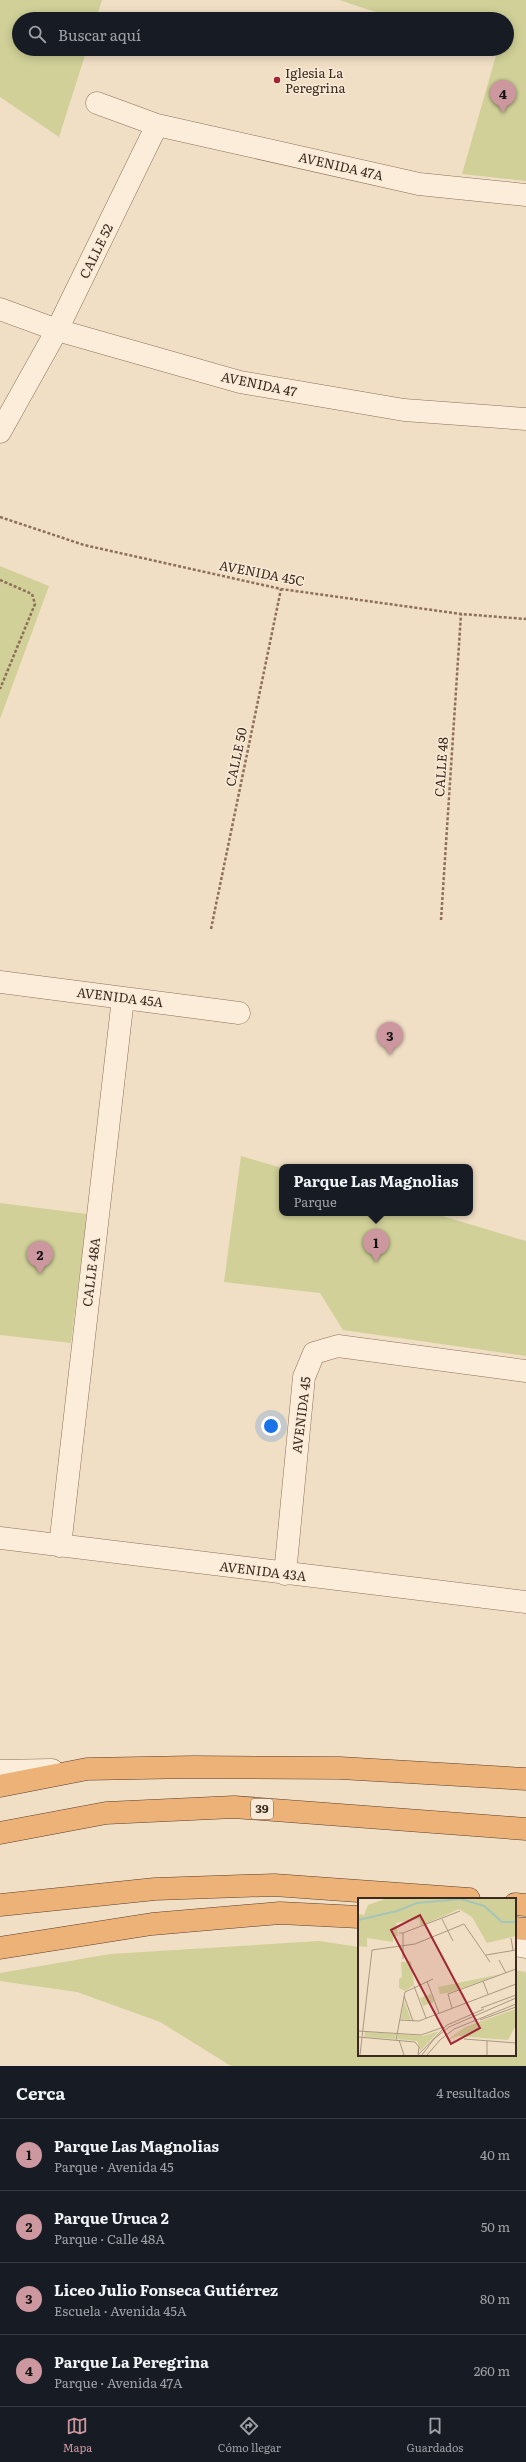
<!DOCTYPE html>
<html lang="es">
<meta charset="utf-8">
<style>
:root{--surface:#171b24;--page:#20242c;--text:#f1f3f6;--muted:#9ea1a6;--line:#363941;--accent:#cd979f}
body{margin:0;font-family:Literata,serif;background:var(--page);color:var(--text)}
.you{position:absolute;left:271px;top:1426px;width:14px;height:14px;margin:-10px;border:3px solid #fff;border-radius:50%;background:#1a73e8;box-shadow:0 0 0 6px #1a73e833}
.badge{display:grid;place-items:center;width:26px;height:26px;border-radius:50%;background:var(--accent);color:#111;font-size:13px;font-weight:700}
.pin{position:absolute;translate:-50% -33px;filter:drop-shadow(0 1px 2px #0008)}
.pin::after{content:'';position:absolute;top:21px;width:14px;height:12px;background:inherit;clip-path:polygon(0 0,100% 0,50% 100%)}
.popup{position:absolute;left:279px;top:1164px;width:194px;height:52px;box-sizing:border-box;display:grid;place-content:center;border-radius:8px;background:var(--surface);filter:drop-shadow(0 1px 3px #0005);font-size:13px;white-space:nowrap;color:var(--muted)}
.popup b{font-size:15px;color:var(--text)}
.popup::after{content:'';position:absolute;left:50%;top:100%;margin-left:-8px;border:8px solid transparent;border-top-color:var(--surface)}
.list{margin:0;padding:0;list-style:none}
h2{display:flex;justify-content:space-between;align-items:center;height:52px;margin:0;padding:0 16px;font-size:17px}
h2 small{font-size:13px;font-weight:400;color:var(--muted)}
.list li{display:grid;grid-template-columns:26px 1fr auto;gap:12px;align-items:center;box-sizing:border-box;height:72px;padding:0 16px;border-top:1px solid var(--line)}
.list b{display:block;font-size:15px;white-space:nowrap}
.list p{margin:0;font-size:13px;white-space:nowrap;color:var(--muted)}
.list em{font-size:13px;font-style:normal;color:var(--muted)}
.icon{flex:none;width:22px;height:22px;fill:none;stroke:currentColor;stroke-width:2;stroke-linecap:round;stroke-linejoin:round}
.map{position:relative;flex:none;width:526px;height:2066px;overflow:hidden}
.search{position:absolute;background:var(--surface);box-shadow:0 2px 10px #0003;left:12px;right:12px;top:12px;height:44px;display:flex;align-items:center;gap:10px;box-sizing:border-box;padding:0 14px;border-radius:22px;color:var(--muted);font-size:15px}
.sheet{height:340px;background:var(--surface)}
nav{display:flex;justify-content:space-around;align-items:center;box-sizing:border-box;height:56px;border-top:1px solid var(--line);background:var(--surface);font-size:11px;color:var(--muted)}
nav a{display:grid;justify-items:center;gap:2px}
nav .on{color:var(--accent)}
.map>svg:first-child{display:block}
.green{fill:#d0d098}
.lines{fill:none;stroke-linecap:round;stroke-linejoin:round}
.minor-casing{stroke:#8e6f5a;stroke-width:23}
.trunk-casing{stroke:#5b3e2e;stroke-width:23}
.path{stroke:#8e6f5a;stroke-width:2.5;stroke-dasharray:3 2;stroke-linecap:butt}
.minor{stroke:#fbedda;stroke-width:22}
.trunk{stroke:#ecb277;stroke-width:22}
.poi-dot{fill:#a02635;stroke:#f8ead6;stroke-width:1.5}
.labels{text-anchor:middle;stroke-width:3;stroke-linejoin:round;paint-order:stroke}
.shield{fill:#f8ead6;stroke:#756456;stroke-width:1}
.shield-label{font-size:12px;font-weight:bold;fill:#3d2a1f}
.poi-label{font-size:13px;fill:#3d2a1f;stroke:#f8ead6;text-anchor:start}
.street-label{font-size:13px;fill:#3d2a1f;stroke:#f8ead6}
.inset-river{fill:none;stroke:#a7c4b8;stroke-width:2}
.inset-road{fill:none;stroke:#a99783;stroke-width:1}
.view{fill:#a02635;fill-opacity:0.15;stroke:#a02635;stroke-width:2}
.inset-edge{fill:none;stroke:#3d2a1f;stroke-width:2}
</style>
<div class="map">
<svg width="526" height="2066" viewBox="0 0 526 2066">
<rect width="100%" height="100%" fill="#f1dfc5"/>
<path class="green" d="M 0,0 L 102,0 L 96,19 L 19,19 L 19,49 L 87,49 L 59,137 L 0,97 Z
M 339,0 L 526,0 L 526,181 L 462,174 L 497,52 L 490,49 L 507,49 L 507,19 L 397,19 Z
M 0,566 L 49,586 L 0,719 Z
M 241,1156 L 282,1168 L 282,1213 L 432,1213 L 526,1241 L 526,1356 L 343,1330 L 320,1293 L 224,1282 Z
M 0,1203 L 87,1214 L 71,1343 L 0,1335 Z
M 319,1941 L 359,1947 L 359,2055 L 515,2055 L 515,1970 L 526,1972 L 526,2066 L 231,2066 L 160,2022 L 77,1992 L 0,1981 L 0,1973 L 110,1954 Z"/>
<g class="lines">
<g class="minor-casing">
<path id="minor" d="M 157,125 L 419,184 L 526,195
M 0,309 L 57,330 L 240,382 L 404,410 L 526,419
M 0,432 L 57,330 L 157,125 L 97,103
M 0,982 L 239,1013
M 0,1538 L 526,1602
M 60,1546 L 123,998
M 285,1574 L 304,1377 L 314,1353 L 338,1346 L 526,1371
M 0,1771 L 52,1770
M 515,1945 L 526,1947"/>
</g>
<g class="trunk-casing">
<path id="trunk" d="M 0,1786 L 87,1769 L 193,1767 L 340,1768 L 526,1779
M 0,1833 L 106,1813 L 234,1807 L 526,1829
M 515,1904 L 526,1905
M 0,1905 L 155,1889 L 274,1885 L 469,1899
M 515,1928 L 526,1929
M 0,1948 L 152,1924 L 280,1913 L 359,1917"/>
</g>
<path class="path" d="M 0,517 L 84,545 L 281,589 L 461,614 L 526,619
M 0,580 L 32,594 L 35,604 L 0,689
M 441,920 L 461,614
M 211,929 L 281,589"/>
<use href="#minor" class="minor"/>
<use href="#trunk" class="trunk"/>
</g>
<circle class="poi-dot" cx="277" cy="80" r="4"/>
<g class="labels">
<rect class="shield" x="251" y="1799" width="22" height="20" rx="3"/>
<g class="shield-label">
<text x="262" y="1813">39</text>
</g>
<g class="poi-label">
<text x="285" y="78">Iglesia La<tspan x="285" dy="15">Peregrina</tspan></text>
</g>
<g class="street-label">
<text transform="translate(341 166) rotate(13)" y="5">AVENIDA 47A</text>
<text transform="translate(96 251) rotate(-64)" y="5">CALLE 52</text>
<text transform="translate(259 384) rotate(12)" y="5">AVENIDA 47</text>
<text transform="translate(262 573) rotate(11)" y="5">AVENIDA 45C</text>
<text transform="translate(236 757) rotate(-78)" y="5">CALLE 50</text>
<text transform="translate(441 767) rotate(-86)" y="5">CALLE 48</text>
<text transform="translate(120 997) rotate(7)" y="5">AVENIDA 45A</text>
<text transform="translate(91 1272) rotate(-83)" y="5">CALLE 48A</text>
<text transform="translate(301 1415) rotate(-83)" y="5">AVENIDA 45</text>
<text transform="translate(263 1571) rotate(7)" y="5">AVENIDA 43A</text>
</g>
</g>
<g transform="translate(358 1898)">
<rect width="158" height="158" fill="#f1dfc5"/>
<path d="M 27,1 L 158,1 L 158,38 L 129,45 L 114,19 L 101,11 L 63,28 L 61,21 L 38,25 L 40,38 L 35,38 L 35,44 L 9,40 L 9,49 L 0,48 L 0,16 L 6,17 L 10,7 ZM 53,63 L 56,87 L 47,93 L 41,90 L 41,81 L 44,79 L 43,64 ZM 143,76 L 90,95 L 82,96 L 80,89 ZM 73,96 L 76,104 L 65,108 L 62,100 ZM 46,103 L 47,105 L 53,122 L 43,121 ZM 158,111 L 158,127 L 150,142 L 100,138 L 89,142 L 107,129 ZM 81,133 L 62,153 L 59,143 L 39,141 L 40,136 L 65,138 ZM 7,134 L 38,136 L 37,141 L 6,139 Z" fill="#d0d098"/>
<path class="inset-river" d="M 0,22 L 39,13 L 59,5 L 103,1 L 126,8 L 144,24 L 158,24"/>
<path class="inset-road" d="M 84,21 L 95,43M 41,35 L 45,35 L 45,61M 45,35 L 102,13M 153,40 L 155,52M 128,57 L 158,52M 141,62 L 148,75M 69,83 L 81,115M 125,83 L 130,96M 56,88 L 68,120M 46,98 L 55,123M 94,110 L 90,96 L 158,71M 123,110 L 158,97M 41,122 L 61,123 L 158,86M 122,122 L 158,109M 0,133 L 63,137 L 86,129M 0,139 L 57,144 L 61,149 L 60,156M 106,141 L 158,145M 38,142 L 47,94 L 75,81M 41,142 L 46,157M 2,157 L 14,52 L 57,46 L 106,26 L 132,64M 60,157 L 89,127 L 126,111M 64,157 L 76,141 L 91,129 L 158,100M 69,157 L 82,142 L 96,131 L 158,106M 129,157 L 129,143"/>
<path class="view" d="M 62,17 L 122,130 L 93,146 L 33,32 Z"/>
<rect width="158" height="158" class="inset-edge"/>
</g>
</svg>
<div class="you"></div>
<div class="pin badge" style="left:376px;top:1262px">1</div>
<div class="popup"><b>Parque Las Magnolias</b>Parque</div>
<div class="pin badge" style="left:40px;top:1274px">2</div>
<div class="pin badge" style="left:390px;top:1055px">3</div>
<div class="pin badge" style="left:503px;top:113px">4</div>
<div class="search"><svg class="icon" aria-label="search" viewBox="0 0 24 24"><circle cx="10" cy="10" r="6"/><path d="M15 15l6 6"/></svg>Buscar aquí</div>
</div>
<section class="sheet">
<h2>Cerca<small>4 resultados</small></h2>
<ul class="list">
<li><span class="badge">1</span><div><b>Parque Las Magnolias</b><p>Parque · Avenida 45</p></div><em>40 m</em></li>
<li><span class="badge">2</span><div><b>Parque Uruca 2</b><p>Parque · Calle 48A</p></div><em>50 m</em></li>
<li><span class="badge">3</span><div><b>Liceo Julio Fonseca Gutiérrez</b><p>Escuela · Avenida 45A</p></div><em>80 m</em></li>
<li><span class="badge">4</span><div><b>Parque La Peregrina</b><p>Parque · Avenida 47A</p></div><em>260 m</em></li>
</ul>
</section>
<nav>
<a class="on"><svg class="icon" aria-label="map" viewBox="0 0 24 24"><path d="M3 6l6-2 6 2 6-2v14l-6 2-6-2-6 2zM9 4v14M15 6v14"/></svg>Mapa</a>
<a><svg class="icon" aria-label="directions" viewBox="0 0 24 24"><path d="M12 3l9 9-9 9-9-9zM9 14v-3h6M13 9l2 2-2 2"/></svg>Cómo llegar</a>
<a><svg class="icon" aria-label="saved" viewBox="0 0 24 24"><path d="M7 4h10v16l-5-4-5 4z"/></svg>Guardados</a>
</nav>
